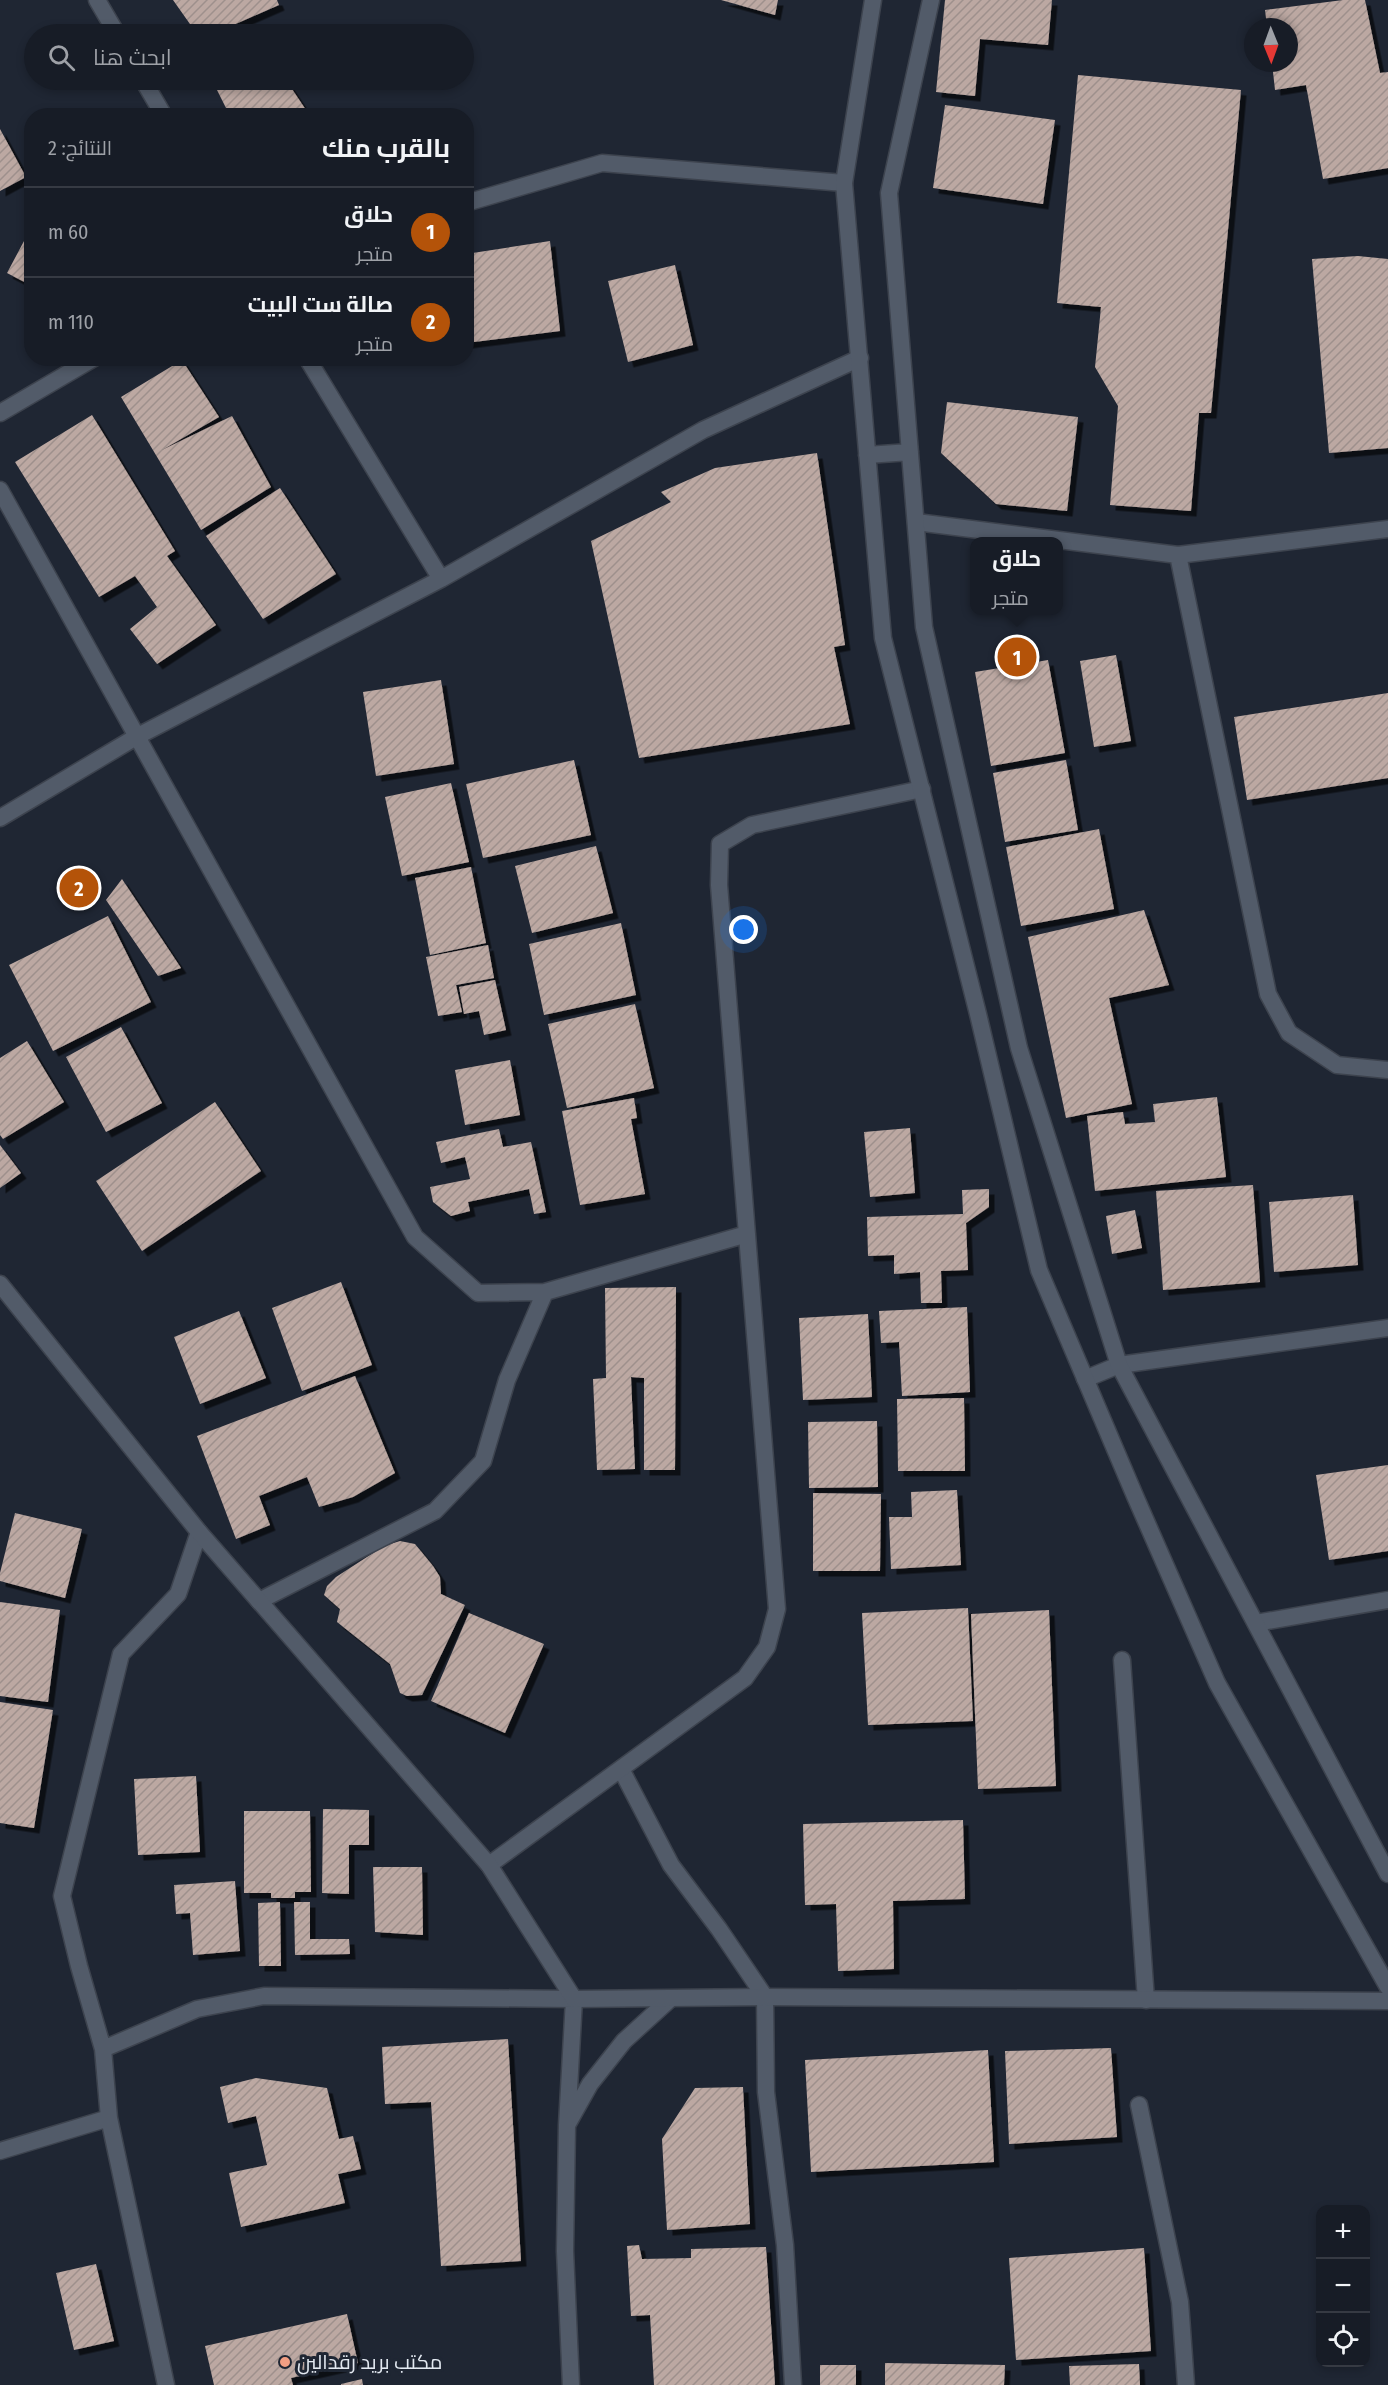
<!DOCTYPE html>
<html lang="ar">
<meta charset="utf-8">
<style>
:root{--surface:#171c26;--page:#242932;--text:#f1f3f6;--muted:#9ea1a7;--line:#363a43;--accent:#b45309}
body{margin:0;font-family:"Fira Sans Condensed",Cairo,sans-serif;background:var(--page);color:var(--text);direction:rtl}
.controls{position:absolute;right:18px;bottom:18px;display:grid;overflow:hidden;border-radius:12px;box-shadow:0 3px 9px #0003}
.controls button{width:54px;height:54px;display:grid;place-items:center;padding:0;border:0;border-bottom:2px solid var(--line);background:var(--surface);color:var(--text);font:30px sans-serif}
.compass{position:absolute;left:1244px;top:18px;width:54px;height:54px;border-radius:50%;background:var(--surface);box-shadow:0 3px 9px #0003;rotate:179deg}
.you{position:absolute;left:744px;top:930px;width:21px;height:21px;margin:-15px;border:4px solid #fff;border-radius:50%;background:#1a73e8;box-shadow:0 0 0 9px #1a73e833}
.badge{display:grid;place-items:center;width:39px;height:39px;border-radius:50%;background:var(--accent);color:#fff;font-size:20px;font-weight:700}
.pin{position:absolute;translate:-50% -50%;border:3px solid #fff;box-shadow:0 2px 6px #0006}
.popup{position:absolute;left:970px;top:537px;width:93px;height:78px;box-sizing:border-box;display:grid;place-content:center;border-radius:12px;background:var(--surface);filter:drop-shadow(0 2px 4px #0005);font-size:20px;white-space:nowrap;color:var(--muted)}
.popup b{font-size:22px;color:var(--text)}
.popup::after{content:'';position:absolute;left:50%;top:100%;margin-left:-12px;border:12px solid transparent;border-top-color:var(--surface)}
.list{margin:0;padding:0;list-style:none}
h2{display:flex;justify-content:space-between;align-items:center;height:78px;margin:0;padding:0 24px;font-size:26px}
h2 small{font-size:20px;font-weight:400;color:var(--muted)}
.list li{display:grid;grid-template-columns:39px 1fr auto;gap:18px;align-items:center;box-sizing:border-box;height:90px;padding:0 24px;border-top:2px solid var(--line)}
.list b{display:block;font-size:22px;white-space:nowrap}
.list p{margin:0;font-size:20px;white-space:nowrap;color:var(--muted)}
.list em{font-size:20px;font-style:normal;color:var(--muted)}
.icon{flex:none;width:33px;height:33px;fill:none;stroke:currentColor;stroke-width:2;stroke-linecap:round;stroke-linejoin:round}
.map{position:relative;flex:none;width:1388px;height:2385px;overflow:hidden;direction:ltr}
.search{position:absolute;background:var(--surface);box-shadow:0 3px 9px #0003;left:24px;top:24px;width:450px;height:66px;display:flex;align-items:center;gap:15px;box-sizing:border-box;padding:0 21px;border-radius:33px;color:var(--muted);font-size:22px}
.panel{position:absolute;background:var(--surface);box-shadow:0 3px 9px #0003;left:24px;top:108px;width:450px;height:258px;border-radius:24px;direction:rtl}
.map>svg:first-child{display:block}
.building{fill:url(#building-hatch);filter:url(#shadow)}
.lines{fill:none;stroke-linecap:round;stroke-linejoin:round}
.service-casing{stroke:#3d434e;stroke-width:19}
.minor-casing{stroke:#3d434e;stroke-width:19}
.tertiary-casing{stroke:#3d434e;stroke-width:19}
.service{stroke:#525b69;stroke-width:16}
.minor{stroke:#525b69;stroke-width:16}
.tertiary{stroke:#525b69;stroke-width:16}
.poi-dot{fill:#f39f83;stroke:#1f2633;stroke-width:2}
.labels{text-anchor:middle;stroke-width:6;stroke-linejoin:round;paint-order:stroke}
.poi-label{font-size:20px;fill:#e3e9f1;stroke:#1f2633;text-anchor:start}
</style>
<div class="map">
<svg width="1388" height="2385" viewBox="0 0 1388 2385">
<defs>
<pattern id="building-hatch" width="6" height="6" patternUnits="userSpaceOnUse" patternTransform="scale(1.5)"><rect width="6" height="6" fill="#bca8a2"/><path d="M-1 1l2-2M0 6l6-6M5 7l2-2" fill="none" stroke="#9e908c"/></pattern>
<filter id="shadow"><feDropShadow dx="5.5" dy="5.5" stdDeviation="0" flood-color="#0009"/></filter>
</defs>
<rect width="100%" height="100%" fill="#1f2633"/>
<path class="building" d="M 173,0 L 277,0 L 279,5 L 213,34 L 197,34 Z
M 721,0 L 778,0 L 775,15 Z
M 945,0 L 1052,0 L 1048,45 L 980,39 L 975,96 L 936,92 Z
M 1343,0 L 1365,0 L 1380,73 L 1388,72 L 1388,168 L 1323,179 L 1306,85 L 1275,90 L 1272,63 L 1289,63 L 1289,27 L 1267,27 L 1265,10 Z
M 1078,75 L 1241,90 L 1211,413 L 1199,413 L 1191,511 L 1110,505 L 1118,406 L 1095,367 L 1101,307 L 1057,303 Z
M 212,80 L 286,80 L 310,116 L 230,116 Z
M 945,105 L 1055,120 L 1043,204 L 933,188 Z
M 0,129 L 26,177 L 0,191 Z
M 32,226 L 32,286 L 7,273 Z
M 550,241 L 560,331 L 466,343 L 466,254 Z
M 1358,256 L 1388,259 L 1388,448 L 1329,453 L 1312,259 Z
M 675,265 L 693,345 L 628,362 L 608,281 Z
M 182,360 L 219,417 L 162,450 L 232,416 L 271,487 L 201,530 L 121,397 Z
M 947,402 L 1078,417 L 1067,511 L 996,504 L 941,453 Z
M 92,415 L 175,551 L 167,556 L 216,625 L 157,664 L 130,629 L 157,607 L 135,576 L 99,597 L 15,462 Z
M 817,453 L 845,645 L 834,647 L 850,724 L 639,758 L 591,541 L 671,502 L 661,492 L 715,468 Z
M 280,488 L 336,574 L 263,619 L 206,536 Z
M 1116,655 L 1131,741 L 1094,747 L 1080,661 Z
M 1048,660 L 1065,753 L 991,766 L 975,672 Z
M 441,680 L 454,764 L 376,776 L 363,692 Z
M 1388,693 L 1388,778 L 1247,800 L 1234,717 Z
M 574,760 L 591,835 L 483,858 L 466,784 Z
M 1066,760 L 1078,830 L 1005,842 L 993,773 Z
M 451,783 L 469,862 L 402,876 L 385,797 Z
M 1099,829 L 1114,909 L 1021,926 L 1006,847 Z
M 596,846 L 613,913 L 532,933 L 515,866 Z
M 471,867 L 486,943 L 430,955 L 415,878 Z
M 122,879 L 181,968 L 158,976 L 106,900 Z
M 1144,910 L 1169,985 L 1109,998 L 1132,1104 L 1066,1118 L 1028,937 Z
M 108,916 L 151,1002 L 53,1051 L 9,965 Z
M 621,923 L 636,995 L 544,1015 L 529,944 Z
M 488,945 L 494,978 L 456,985 L 462,1012 L 438,1016 L 426,957 Z
M 495,980 L 506,1030 L 484,1035 L 479,1011 L 464,1014 L 459,987 Z
M 635,1004 L 654,1088 L 567,1108 L 548,1024 Z
M 121,1027 L 162,1103 L 106,1132 L 66,1057 Z
M 27,1041 L 64,1102 L 3,1139 L 0,1135 L 0,1058 Z
M 510,1060 L 520,1115 L 465,1125 L 455,1070 Z
M 1217,1097 L 1226,1177 L 1095,1191 L 1087,1116 L 1123,1112 L 1125,1124 L 1155,1122 L 1153,1104 Z
M 634,1098 L 637,1118 L 631,1119 L 645,1194 L 580,1205 L 562,1111 Z
M 215,1102 L 261,1171 L 142,1251 L 96,1181 Z
M 910,1128 L 915,1193 L 870,1197 L 864,1132 Z
M 499,1129 L 503,1147 L 531,1142 L 546,1212 L 534,1214 L 529,1189 L 468,1202 L 470,1211 L 451,1216 L 433,1202 L 430,1187 L 470,1179 L 465,1157 L 441,1163 L 436,1142 Z
M 0,1145 L 21,1173 L 0,1188 Z
M 1253,1185 L 1260,1282 L 1163,1290 L 1156,1191 Z
M 989,1189 L 989,1207 L 966,1223 L 968,1270 L 941,1271 L 942,1303 L 921,1303 L 920,1272 L 894,1274 L 894,1255 L 868,1256 L 867,1217 L 963,1214 L 962,1190 Z
M 1353,1195 L 1358,1265 L 1274,1272 L 1269,1202 Z
M 1135,1210 L 1142,1248 L 1112,1254 L 1106,1216 Z
M 341,1282 L 372,1365 L 302,1391 L 272,1308 Z
M 676,1287 L 675,1470 L 644,1470 L 644,1378 L 631,1377 L 635,1469 L 597,1470 L 593,1379 L 606,1378 L 605,1288 Z
M 967,1307 L 970,1392 L 902,1396 L 899,1342 L 881,1343 L 879,1311 Z
M 239,1311 L 266,1378 L 200,1404 L 174,1337 Z
M 868,1314 L 872,1397 L 803,1400 L 799,1318 Z
M 355,1376 L 395,1473 L 353,1497 L 319,1507 L 307,1477 L 259,1496 L 270,1525 L 236,1539 L 197,1436 Z
M 964,1398 L 965,1471 L 898,1471 L 897,1399 Z
M 877,1421 L 878,1487 L 809,1488 L 808,1422 Z
M 1388,1465 L 1388,1551 L 1329,1560 L 1316,1475 Z
M 957,1490 L 961,1565 L 891,1569 L 889,1517 L 912,1517 L 911,1492 Z
M 813,1493 L 881,1494 L 880,1571 L 813,1571 Z
M 15,1513 L 82,1529 L 65,1598 L 0,1581 L 0,1573 Z
M 400,1541 L 415,1544 L 433,1566 L 440,1577 L 441,1594 L 465,1605 L 422,1695 L 407,1696 L 400,1693 L 390,1664 L 337,1622 L 340,1609 L 324,1595 L 327,1586 L 336,1577 L 384,1546 Z
M 0,1602 L 60,1610 L 48,1702 L 0,1696 Z
M 968,1608 L 973,1721 L 868,1725 L 862,1613 Z
M 1049,1610 L 1056,1786 L 978,1789 L 971,1614 Z
M 469,1613 L 544,1644 L 505,1733 L 431,1701 Z
M 0,1702 L 53,1710 L 34,1828 L 0,1823 Z
M 196,1776 L 200,1852 L 138,1855 L 134,1779 Z
M 323,1809 L 369,1810 L 369,1845 L 349,1845 L 349,1894 L 322,1893 Z
M 244,1811 L 310,1811 L 311,1892 L 295,1892 L 295,1898 L 271,1898 L 271,1893 L 244,1893 Z
M 963,1820 L 965,1899 L 893,1901 L 894,1969 L 838,1971 L 836,1904 L 805,1905 L 803,1824 Z
M 373,1867 L 422,1867 L 423,1935 L 375,1932 Z
M 235,1881 L 240,1951 L 193,1955 L 190,1913 L 176,1914 L 174,1885 Z
M 280,1902 L 281,1966 L 259,1966 L 258,1903 Z
M 294,1902 L 310,1902 L 310,1939 L 349,1939 L 350,1954 L 295,1955 Z
M 508,2039 L 521,2261 L 441,2266 L 431,2102 L 385,2104 L 382,2047 Z
M 1111,2048 L 1117,2137 L 1009,2144 L 1005,2051 Z
M 988,2050 L 994,2162 L 811,2172 L 805,2060 Z
M 256,2078 L 327,2088 L 339,2139 L 353,2136 L 361,2169 L 338,2174 L 345,2203 L 241,2227 L 229,2173 L 267,2165 L 256,2116 L 228,2123 L 220,2087 Z
M 743,2087 L 750,2224 L 667,2230 L 662,2139 L 695,2088 Z
M 639,2245 L 642,2259 L 691,2258 L 691,2249 L 766,2247 L 775,2385 L 654,2385 L 650,2315 L 631,2316 L 627,2246 Z
M 1144,2248 L 1151,2351 L 1016,2360 L 1009,2258 Z
M 96,2264 L 114,2341 L 74,2350 L 56,2273 Z
M 347,2314 L 358,2363 L 291,2378 L 293,2385 L 214,2385 L 205,2346 Z
M 885,2363 L 1005,2365 L 1004,2385 L 885,2385 Z
M 1139,2364 L 1140,2385 L 1070,2385 L 1069,2366 Z
M 820,2365 L 856,2365 L 856,2385 L 820,2385 Z
M 362,2379 L 363,2385 L 341,2385 L 341,2384 Z"/>
<g class="lines">
<g class="service-casing">
<path id="service" d="M 1122,1660 L 1146,2000
M 621,1769 L 671,1865 L 719,1929 L 765,1997
M 1139,2105 L 1180,2302 L 1186,2385"/>
</g>
<g class="minor-casing">
<path id="minor" d="M 97,0 L 117,34
M 143,80 L 164,116
M 466,203 L 602,163 L 844,183
M 307,358 L 441,579
M 0,413 L 94,358
M 0,490 L 415,1237 L 478,1293 L 545,1292 L 747,1234
M 916,522 L 1178,555 L 1388,529
M 1178,555 L 1268,994 L 1289,1033 L 1337,1065 L 1388,1070
M 0,818 L 136,737 L 441,579 L 703,430 L 860,358
M 1085,1379 L 1119,1365 L 1388,1328
M 259,1601 L 435,1511 L 483,1461 L 507,1380 L 545,1292
M 1256,1623 L 1388,1600
M 489,1865 L 745,1678 L 767,1647 L 777,1609 L 719,885 L 720,844 L 752,825 L 922,789
M 765,1997 L 766,2092 L 785,2245 L 793,2385
M 103,2049 L 79,1966 L 62,1896 L 121,1654 L 178,1594 L 199,1532
M 109,2118 L 103,2049 L 197,2009 L 264,1996 L 574,1999 L 567,2125
M 0,2151 L 109,2118 L 166,2385
M 571,2385 L 565,2251 L 567,2125 L 590,2084 L 624,2041 L 669,2000"/>
</g>
<g class="tertiary-casing">
<path id="tertiary" d="M 873,0 L 844,183 L 883,638 L 978,1014 L 1039,1270 L 1135,1496 L 1217,1683 L 1388,1987
M 931,0 L 889,193 L 924,627 L 1019,1048 L 1119,1365 L 1388,1874
M 867,455 L 910,452
M 0,1284 L 199,1532 L 489,1865 L 574,1999 L 765,1997 L 1388,2001"/>
</g>
<use href="#service" class="service"/>
<use href="#minor" class="minor"/>
<use href="#tertiary" class="tertiary"/>
</g>
<circle class="poi-dot" cx="285" cy="2362" r="6"/>
<g class="labels">
<g class="poi-label">
<text x="297" y="2369">مكتب بريد رقدالين</text>
</g>
</g>
</svg>
<div class="controls">
<button>+</button>
<button>−</button>
<button><svg class="icon" aria-label="locate" viewBox="0 0 24 24"><circle cx="12" cy="12" r="6"/><path d="M12 2v4M12 18v4M2 12h4M18 12h4"/></svg></button>
</div>
<svg class="compass" viewBox="-18 -18 36 36"><path d="M0-13l5 13h-10z" fill="#e53935"/><path d="M0 13l5-13h-10z" fill="#9ea1a7"/></svg>
<div class="you"></div>
<div class="pin badge" style="left:1017px;top:657px">1</div>
<div class="popup"><b>حلاق</b>متجر</div>
<div class="pin badge" style="left:79px;top:888px">2</div>
<div class="search"><svg class="icon" aria-label="search" viewBox="0 0 24 24"><circle cx="10" cy="10" r="6"/><path d="M15 15l6 6"/></svg>ابحث هنا</div>
<section class="panel">
<h2>بالقرب منك<small>النتائج: 2</small></h2>
<ul class="list">
<li><span class="badge">1</span><div><b>حلاق</b><p>متجر</p></div><em>60 m</em></li>
<li><span class="badge">2</span><div><b>صالة ست البيت</b><p>متجر</p></div><em>110 m</em></li>
</ul>
</section>
</div>
